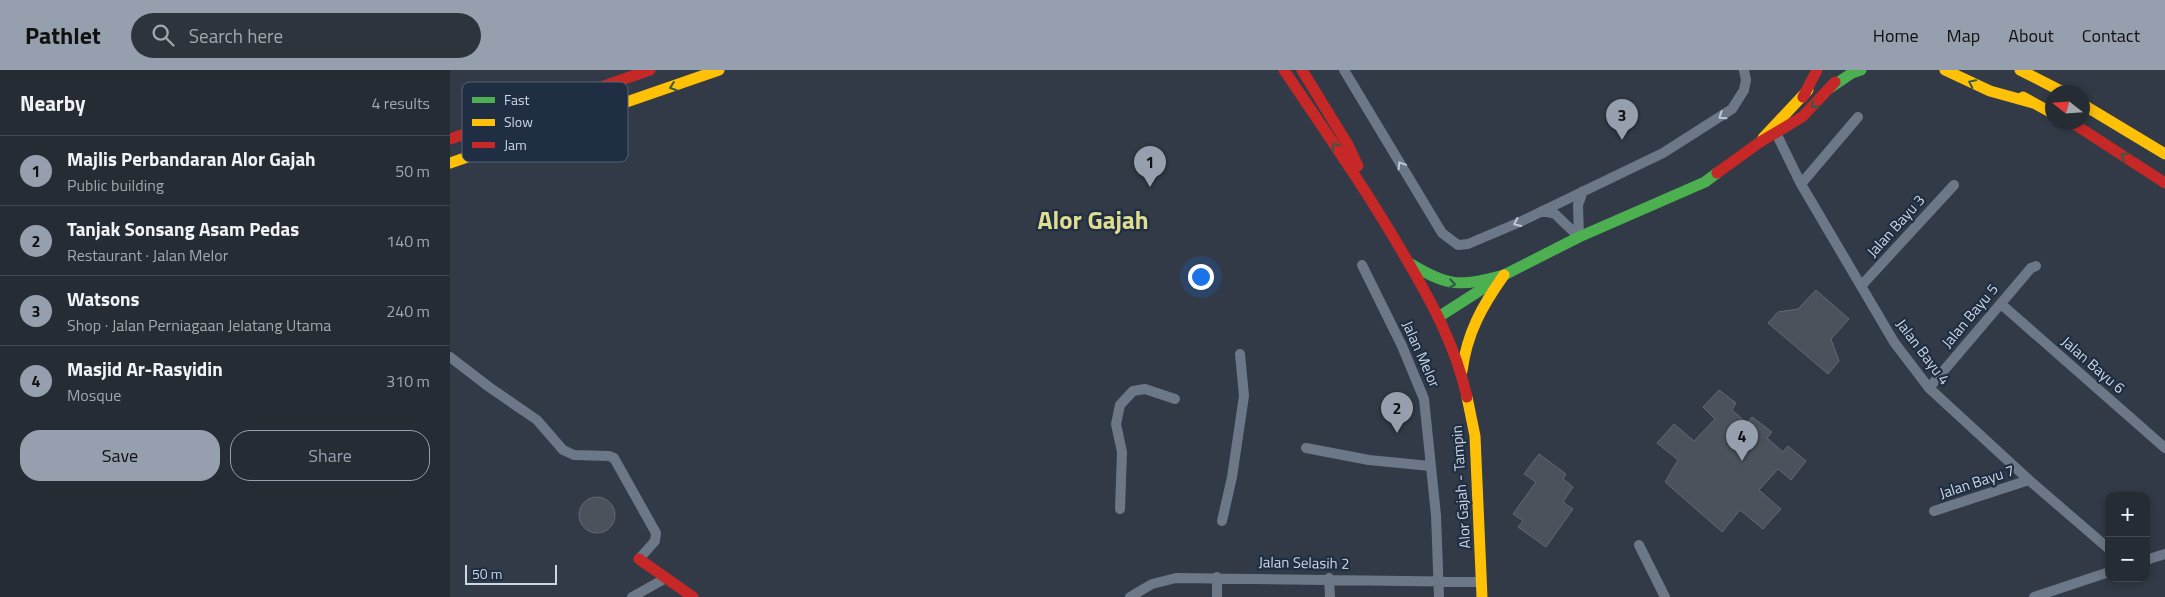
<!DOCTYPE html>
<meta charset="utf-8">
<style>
:root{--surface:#252c34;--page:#2d343c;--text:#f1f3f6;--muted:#a3a7ac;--line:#42484f;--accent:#969fad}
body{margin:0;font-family:"Titillium Web",sans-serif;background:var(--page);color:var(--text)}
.controls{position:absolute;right:15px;bottom:15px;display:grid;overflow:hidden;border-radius:10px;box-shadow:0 2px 8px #0003}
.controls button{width:45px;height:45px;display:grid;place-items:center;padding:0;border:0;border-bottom:1px solid var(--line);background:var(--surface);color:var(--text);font:25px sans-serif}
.compass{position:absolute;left:1595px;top:15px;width:45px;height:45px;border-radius:50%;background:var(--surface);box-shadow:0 2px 8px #0003;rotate:287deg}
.scale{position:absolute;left:15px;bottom:12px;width:92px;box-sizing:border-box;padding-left:5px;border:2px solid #cdd6e4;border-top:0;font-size:14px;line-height:18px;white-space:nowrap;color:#cdd6e4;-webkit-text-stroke:4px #202e43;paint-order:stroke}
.you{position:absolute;left:750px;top:206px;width:18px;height:18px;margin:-12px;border:4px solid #fff;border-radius:50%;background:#1a73e8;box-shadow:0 0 0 8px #1a73e833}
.badge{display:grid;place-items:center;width:32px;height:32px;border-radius:50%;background:var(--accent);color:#111;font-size:16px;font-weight:700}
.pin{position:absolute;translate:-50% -41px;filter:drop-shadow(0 1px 2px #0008)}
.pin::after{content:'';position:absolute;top:26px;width:18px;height:15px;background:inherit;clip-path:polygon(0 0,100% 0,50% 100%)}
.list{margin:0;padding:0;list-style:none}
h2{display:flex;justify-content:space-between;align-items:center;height:65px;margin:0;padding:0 20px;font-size:21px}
h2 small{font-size:16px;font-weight:400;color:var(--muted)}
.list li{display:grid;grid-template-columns:32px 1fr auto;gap:15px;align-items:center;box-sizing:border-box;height:70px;padding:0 20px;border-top:1px solid var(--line)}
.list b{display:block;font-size:19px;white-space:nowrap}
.list p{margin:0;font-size:16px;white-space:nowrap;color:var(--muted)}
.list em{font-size:16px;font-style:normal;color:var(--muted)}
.actions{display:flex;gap:10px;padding:15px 20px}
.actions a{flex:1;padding:11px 0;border:1px solid var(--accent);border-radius:20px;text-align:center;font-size:18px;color:var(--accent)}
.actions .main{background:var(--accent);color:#111}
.icon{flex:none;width:28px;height:28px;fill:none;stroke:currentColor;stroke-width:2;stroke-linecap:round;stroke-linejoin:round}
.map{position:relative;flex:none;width:1715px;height:527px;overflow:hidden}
header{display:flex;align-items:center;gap:30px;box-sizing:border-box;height:70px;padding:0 25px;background:var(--accent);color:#111}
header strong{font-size:24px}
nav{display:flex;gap:28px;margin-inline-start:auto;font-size:18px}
.search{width:350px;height:45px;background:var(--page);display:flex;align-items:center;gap:12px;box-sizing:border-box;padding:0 18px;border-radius:28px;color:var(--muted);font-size:19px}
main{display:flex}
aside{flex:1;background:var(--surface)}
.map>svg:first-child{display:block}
.building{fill:#4b525c;stroke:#626974}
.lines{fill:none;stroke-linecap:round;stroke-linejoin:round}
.street{stroke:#6c7787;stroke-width:10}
.fast{stroke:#4caf50;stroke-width:11}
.slow{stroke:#ffc107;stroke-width:11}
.jam{stroke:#c62828;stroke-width:11}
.oneway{stroke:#2f5b48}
.oneway2{stroke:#bec8d6}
.labels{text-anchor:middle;stroke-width:4.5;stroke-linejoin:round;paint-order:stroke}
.street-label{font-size:15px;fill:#cdd6e4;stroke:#202e43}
.town-label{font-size:25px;font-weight:bold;fill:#dfdd8e;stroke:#202e43}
.key{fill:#202e43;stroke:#546073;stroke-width:1}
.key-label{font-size:14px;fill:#cdd6e4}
</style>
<header>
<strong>Pathlet</strong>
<div class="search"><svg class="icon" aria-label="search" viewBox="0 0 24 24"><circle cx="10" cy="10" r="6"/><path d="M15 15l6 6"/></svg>Search here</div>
<nav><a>Home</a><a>Map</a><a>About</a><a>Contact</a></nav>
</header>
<main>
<aside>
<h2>Nearby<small>4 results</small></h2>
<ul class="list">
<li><span class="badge">1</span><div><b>Majlis Perbandaran Alor Gajah</b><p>Public building</p></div><em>50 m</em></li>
<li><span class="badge">2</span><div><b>Tanjak Sonsang Asam Pedas</b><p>Restaurant · Jalan Melor</p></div><em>140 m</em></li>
<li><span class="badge">3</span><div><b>Watsons</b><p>Shop · Jalan Perniagaan Jelatang Utama</p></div><em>240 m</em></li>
<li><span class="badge">4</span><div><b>Masjid Ar-Rasyidin</b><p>Mosque</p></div><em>310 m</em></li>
</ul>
<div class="actions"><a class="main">Save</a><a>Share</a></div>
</aside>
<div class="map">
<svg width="1715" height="527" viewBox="0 0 1715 527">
<rect width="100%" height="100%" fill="#313a46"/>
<path class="building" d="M 1366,220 L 1399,249 L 1381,269 L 1389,291 L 1378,304 L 1318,253 L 1328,242 L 1348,239 Z
M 1269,320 L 1286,333 L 1282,340 L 1297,353 L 1302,347 L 1322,362 L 1317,368 L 1333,382 L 1338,376 L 1356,391 L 1341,410 L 1328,399 L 1309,420 L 1331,439 L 1313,459 L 1290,440 L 1272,462 L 1215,412 L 1228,390 L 1207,373 L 1224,354 L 1244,371 L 1265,349 L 1253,337 Z
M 1089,384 L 1116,404 L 1113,409 L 1123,417 L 1113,432 L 1123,439 L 1096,477 L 1068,457 L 1073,451 L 1063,444 L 1086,412 L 1074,404 Z
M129 445a18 18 0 1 1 36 0a18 18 0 1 1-36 0Z"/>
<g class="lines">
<path class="street" d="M 894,0 L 992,163 L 1008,175 L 1018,174 L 1070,152 L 1213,83 L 1282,39 L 1294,20 L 1296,10 L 1294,0
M 1323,57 L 1351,114 L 1444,272 L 1479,318 L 1579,410 L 1659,479
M 1351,114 L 1408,47
M 1092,141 L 1105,144 L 1129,167 L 1128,135 L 1133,121
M 912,195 L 952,276 L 974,329 L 986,445 L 989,527
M 1411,216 L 1504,115
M 1551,234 L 1715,378
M 0,287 L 39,317 L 87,350 L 113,380 L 124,385 L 159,386 L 164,388 L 206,463 L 205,471 L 189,489
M 1479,318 L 1581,198 L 1586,196
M 856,378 L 919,390 L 980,396
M 670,439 L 672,382 L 666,354 L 670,335 L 683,321 L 695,319 L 725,329
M 1484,441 L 1579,410
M 772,451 L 782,407 L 794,326 L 790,284
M 1189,475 L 1215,527
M 1696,490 L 1715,484
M 767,507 L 767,527
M 879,508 L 880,527
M 182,527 L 216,508
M 680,527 L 702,514 L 726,508 L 1031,512
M 1584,527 L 1659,502"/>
<path class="fast" d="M 1380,18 L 1402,3 L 1411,0
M 961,194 C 1000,218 1011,216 1054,205
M 990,246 L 1054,205 L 1129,167 L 1255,112 L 1267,103"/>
<path class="slow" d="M 1495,0 L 1540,21 L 1583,33
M 1570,0 L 1613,22
M 1573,27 L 1602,43
M 1632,34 L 1715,84
M 1313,68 L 1358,20
M 0,93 L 269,0
M 1012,301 C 1017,263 1032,236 1054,205
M 1017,327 L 1025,366 L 1032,527"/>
<path class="jam" d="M 834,0 C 875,61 917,121 954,185 C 981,231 1005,274 1017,327
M 852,0 L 898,75 L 908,96
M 1353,27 L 1367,0
M 1621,52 L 1715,113
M 0,69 L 200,0
M 1267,103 L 1310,72 L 1352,47 L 1385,12
M 189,489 L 243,527"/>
</g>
<defs><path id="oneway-chevron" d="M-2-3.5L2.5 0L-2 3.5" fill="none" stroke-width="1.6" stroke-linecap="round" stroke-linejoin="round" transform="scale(1.25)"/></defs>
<g class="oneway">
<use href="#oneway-chevron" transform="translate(1522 13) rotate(-154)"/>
<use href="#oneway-chevron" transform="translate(223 17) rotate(160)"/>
<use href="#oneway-chevron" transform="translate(1364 35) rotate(135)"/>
<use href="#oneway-chevron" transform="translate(885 76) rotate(-124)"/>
<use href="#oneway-chevron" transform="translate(1674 86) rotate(-148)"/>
<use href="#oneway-chevron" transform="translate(1002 214) rotate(10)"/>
</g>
<g class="oneway2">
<use href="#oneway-chevron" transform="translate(1272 46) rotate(147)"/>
<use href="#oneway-chevron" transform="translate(951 95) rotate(-121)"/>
<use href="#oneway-chevron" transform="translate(1067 153) rotate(155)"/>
</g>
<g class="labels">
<g class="street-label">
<text transform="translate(1446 156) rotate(-48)" y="5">Jalan Bayu 3</text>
<text transform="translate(1520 246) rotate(-50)" y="5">Jalan Bayu 5</text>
<text transform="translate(1473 282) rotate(53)" y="5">Jalan Bayu 4</text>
<text transform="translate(971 284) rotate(66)" y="5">Jalan Melor</text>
<text transform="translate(1643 295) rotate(41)" y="5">Jalan Bayu 6</text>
<text transform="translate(1527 412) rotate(-18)" y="5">Jalan Bayu 7</text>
<text transform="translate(1011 417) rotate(-94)" y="5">Alor Gajah - Tampin</text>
<text transform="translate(854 493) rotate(1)" y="5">Jalan Selasih 2</text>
</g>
<g class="town-label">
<text x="643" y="159">Alor Gajah</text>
</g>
</g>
<rect x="12" y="12" width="166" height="80" rx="8" class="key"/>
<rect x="22" y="27" width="23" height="6" fill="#4caf50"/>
<rect x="22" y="49" width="23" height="7" fill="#ffc107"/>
<rect x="22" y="72" width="23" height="6" fill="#c62828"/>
<g class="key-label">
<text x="54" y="35">Fast</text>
<text x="54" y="57">Slow</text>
<text x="54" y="80">Jam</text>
</g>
</svg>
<div class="controls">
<button>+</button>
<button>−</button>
</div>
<svg class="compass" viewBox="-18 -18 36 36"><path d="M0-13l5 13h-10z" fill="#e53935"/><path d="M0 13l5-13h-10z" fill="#a3a7ac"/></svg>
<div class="scale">50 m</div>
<div class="you"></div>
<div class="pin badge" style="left:700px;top:117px">1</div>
<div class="pin badge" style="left:947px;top:363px">2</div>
<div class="pin badge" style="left:1172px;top:70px">3</div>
<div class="pin badge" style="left:1292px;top:391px">4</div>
</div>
</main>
